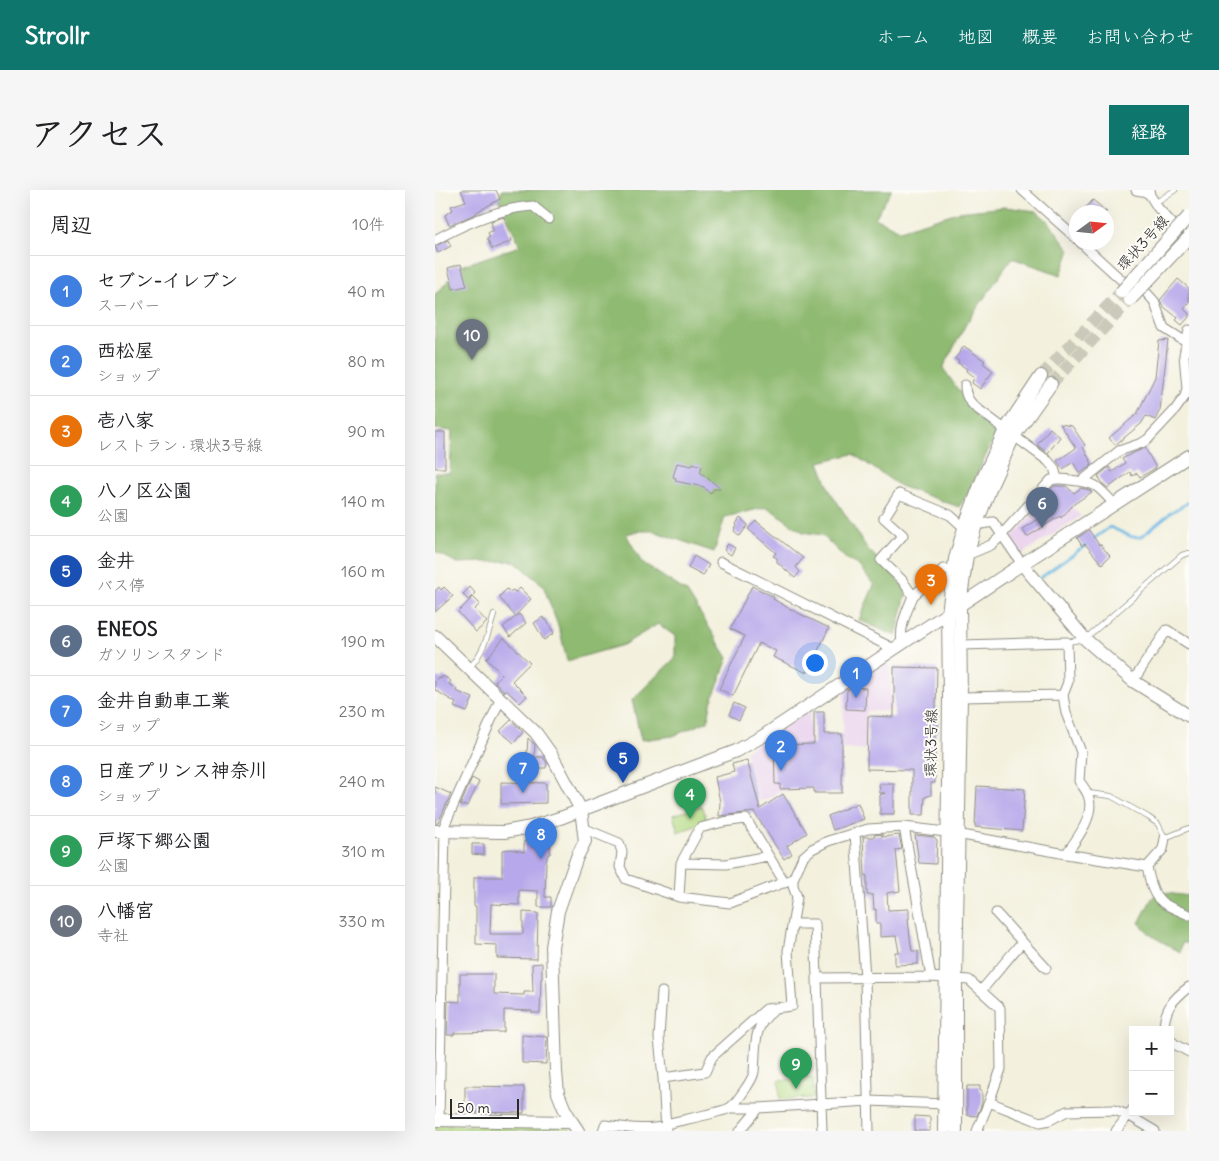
<!DOCTYPE html>
<html lang="ja">
<meta charset="utf-8">
<style>
:root{--surface:#fff;--page:#f6f6f6;--text:#202124;--muted:#757577;--line:#e0e0e0;--accent:#0f766e}
body{margin:0;font-family:Delius,"Klee One",sans-serif;background:var(--page);color:var(--text)}
.controls{position:absolute;right:15px;bottom:15px;display:grid;overflow:hidden;border-radius:0px;box-shadow:0 5px 20px #0002}
.controls button{width:45px;height:45px;display:grid;place-items:center;padding:0;border:0;border-bottom:1px solid var(--line);background:var(--surface);color:var(--text);font:25px sans-serif}
.compass{position:absolute;left:634px;top:15px;width:45px;height:45px;border-radius:50%;background:var(--surface);box-shadow:0 5px 20px #0002;rotate:75deg}
.scale{position:absolute;left:15px;bottom:12px;width:69px;box-sizing:border-box;padding-left:5px;border:2px solid #2b2b2b;border-top:0;font-size:14px;line-height:18px;white-space:nowrap;color:#2b2b2b;-webkit-text-stroke:4px #fdfcf7;paint-order:stroke}
.you{position:absolute;left:379px;top:472px;width:18px;height:18px;margin:-12px;border:4px solid #fff;border-radius:50%;background:#1a73e8;box-shadow:0 0 0 8px #1a73e833}
.badge{display:grid;place-items:center;width:32px;height:32px;border-radius:50%;background:var(--accent);color:#fff;font-size:16px;font-weight:700}
.pin{position:absolute;translate:-50% -41px;filter:drop-shadow(0 1px 2px #0008)}
.pin::after{content:'';position:absolute;top:26px;width:18px;height:15px;background:inherit;clip-path:polygon(0 0,100% 0,50% 100%)}
.list{margin:0;padding:0;list-style:none}
h2{display:flex;justify-content:space-between;align-items:center;height:65px;margin:0;padding:0 20px;font-size:21px}
h2 small{font-size:16px;font-weight:400;color:var(--muted)}
.list li{display:grid;grid-template-columns:32px 1fr auto;gap:15px;align-items:center;box-sizing:border-box;height:70px;padding:0 20px;border-top:1px solid var(--line)}
.list b{display:block;font-size:19px;white-space:nowrap}
.list p{margin:0;font-size:16px;white-space:nowrap;color:var(--muted)}
.list em{font-size:16px;font-style:normal;color:var(--muted)}
.map{position:relative;flex:none;width:754px;height:941px;overflow:hidden;border-radius:0px}
header{display:flex;align-items:center;gap:30px;box-sizing:border-box;height:70px;padding:0 25px;background:var(--accent);color:#fff}
header strong{font-size:24px}
nav{display:flex;gap:28px;margin-inline-start:auto;font-size:18px}
.intro{display:flex;align-items:center;justify-content:space-between;box-sizing:border-box;height:120px;padding:0 30px}
h1{margin:0;font-size:35px}
.button{padding:12px 22px;border-radius:0px;background:var(--accent);color:#fff;font-size:18px;font-weight:700}
main{display:flex;gap:30px;padding:0 30px}
aside{flex:1;background:var(--surface);border-radius:0px;box-shadow:0 5px 20px #0002}
.map>svg:first-child{display:block}
.built{fill:#e9d2ed}
.green{fill:#b4da83;stroke:#708257}
.forest{fill:#8fba71;stroke:#5d724e}
.lines{fill:none;stroke-linecap:round;stroke-linejoin:round}
.stream{stroke:#6ab8e4;stroke-width:2.5}
.building{fill:#b6a8ea}
.secondary-tunnel{stroke:#cbc9b9;stroke-width:12;stroke-dasharray:12 6;stroke-linecap:butt}
.lane-casing{stroke:#8f8e84;stroke-width:6}
.street-casing{stroke:#8f8e84;stroke-width:11}
.secondary-casing{stroke:#8f8e84;stroke-width:14}
.lane{stroke:#fff;stroke-width:4.5}
.street{stroke:#fff;stroke-width:9}
.secondary{stroke:#fff;stroke-width:12}
.secondary-bridge-casing{stroke:#8f8e84;stroke-width:14;stroke-linecap:butt}
.secondary-bridge{stroke:#fff;stroke-width:12}
.labels{text-anchor:middle;stroke-width:4;stroke-linejoin:round;paint-order:stroke}
.street-label{font-size:15px;fill:#2b2b2b;stroke:#fdfcf7}
</style>
<header>
<strong>Strollr</strong>
<nav><a>ホーム</a><a>地図</a><a>概要</a><a>お問い合わせ</a></nav>
</header>
<div class="intro"><h1>アクセス</h1><a class="button">経路</a></div>
<main>
<aside>
<h2>周辺<small>10件</small></h2>
<ul class="list">
<li><span class="badge" style="background:#3f7fe0">1</span><div><b>セブン-イレブン</b><p>スーパー</p></div><em>40 m</em></li>
<li><span class="badge" style="background:#3f7fe0">2</span><div><b>西松屋</b><p>ショップ</p></div><em>80 m</em></li>
<li><span class="badge" style="background:#e8710a">3</span><div><b>壱八家</b><p>レストラン · 環状3号線</p></div><em>90 m</em></li>
<li><span class="badge" style="background:#2e9e5b">4</span><div><b>八ノ区公園</b><p>公園</p></div><em>140 m</em></li>
<li><span class="badge" style="background:#1a4fb4">5</span><div><b>金井</b><p>バス停</p></div><em>160 m</em></li>
<li><span class="badge" style="background:#5c6f8a">6</span><div><b>ENEOS</b><p>ガソリンスタンド</p></div><em>190 m</em></li>
<li><span class="badge" style="background:#3f7fe0">7</span><div><b>金井自動車工業</b><p>ショップ</p></div><em>230 m</em></li>
<li><span class="badge" style="background:#3f7fe0">8</span><div><b>日産プリンス神奈川</b><p>ショップ</p></div><em>240 m</em></li>
<li><span class="badge" style="background:#2e9e5b">9</span><div><b>戸塚下郷公園</b><p>公園</p></div><em>310 m</em></li>
<li><span class="badge" style="background:#6b7280">10</span><div><b>八幡宮</b><p>寺社</p></div><em>330 m</em></li>
</ul>
</aside>
<div class="map">
<svg width="754" height="941" viewBox="0 0 754 941">
<rect width="100%" height="100%" fill="#fdfcf7"/>
<filter id="ink" filterUnits="userSpaceOnUse"><feTurbulence type="fractalNoise" baseFrequency=".02" numOctaves="2"/><feDisplacementMap in="SourceGraphic" scale="10" xChannelSelector="R" yChannelSelector="G"/><feConvolveMatrix kernelMatrix="1 2 1 2 8 2 1 2 1" color-interpolation-filters="sRGB"/></filter>
<filter id="wash" filterUnits="userSpaceOnUse"><feTurbulence type="fractalNoise" baseFrequency=".0096" numOctaves="4" result="noise"/><feDisplacementMap in="SourceGraphic" scale="20" xChannelSelector="R" yChannelSelector="G"/><feGaussianBlur stdDeviation="1.12" result="paint"/><feColorMatrix in="noise" values="0 0 0 0 0 0 0 0 0 0 0 0 0 0 0 0 0 1.4 0 .05"/><feComposite in="paint" operator="in"/></filter>
<g filter="url(#wash)">
<rect width="100%" height="100%" fill="#f3f0dd"/>
<path class="built" d="M 619,302 L 646,326 L 587,364 L 575,349 Z
M 455,468 L 456,521 L 432,521 L 430,560 L 408,559 L 409,496 Z
M 375,520 L 376,600 L 342,601 L 339,606 L 325,611 L 310,561 Z"/>
<path class="green" d="M 267,616 L 272,632 L 243,642 L 238,625 Z
M 378,888 L 379,908 L 345,909 L 344,890 Z
M 0,935 L 134,937 L 136,941 L 0,941 Z"/>
<path class="forest" d="M 67,0 L 457,0 L 440,28 L 465,40 L 523,22 L 570,17 L 601,21 L 613,31 L 635,60 L 626,85 L 577,68 L 531,134 L 508,178 L 542,227 L 561,244 L 532,305 L 524,317 L 465,296 L 418,264 L 384,272 L 395,301 L 432,358 L 472,400 L 461,446 L 424,430 L 439,395 L 423,375 L 412,370 L 387,345 L 368,342 L 332,317 L 290,327 L 279,362 L 218,341 L 203,341 L 191,344 L 207,373 L 252,402 L 293,468 L 276,513 L 273,531 L 238,546 L 206,550 L 197,510 L 240,468 L 240,446 L 223,434 L 188,455 L 132,471 L 125,441 L 108,395 L 80,371 L 22,373 L 0,361 L 0,283 L 15,283 L 17,241 L 0,239 L 0,104 L 5,100 L 26,76 L 85,56 L 64,9 Z
M 723,702 L 754,706 L 754,753 L 747,753 L 745,762 L 717,746 L 704,733 L 717,708 Z"/>
<g class="lines">
<path class="stream" d="M 657,350 L 675,337 L 697,347 L 706,347 L 735,323 L 754,312
M 605,388 L 653,354"/>
</g>
<g id="blocks">
<path class="building" d="M 26,0 L 61,0 L 65,9 L 42,22 L 41,24 L 14,35 L 10,25 L 12,24 L 12,23 L 18,20 L 16,16 L 31,11 Z
M 658,10 L 672,22 L 647,22 Z
M 69,27 L 77,51 L 57,59 L 52,48 L 55,47 L 53,43 L 58,40 L 56,31 Z
M 13,50 L 16,56 L 3,63 L 0,56 Z
M 26,74 L 32,96 L 18,99 L 13,78 Z
M 743,89 L 754,98 L 754,113 L 749,119 L 754,124 L 754,127 L 747,135 L 741,130 L 743,128 L 728,116 L 725,110 Z
M 733,150 L 725,220 L 720,230 L 711,226 L 706,234 L 680,255 L 674,248 L 702,224 L 720,187 L 724,151 Z
M 529,156 L 550,171 L 548,173 L 558,181 L 545,199 L 537,193 L 539,187 L 531,181 L 532,179 L 523,173 L 524,171 L 520,169 Z
M 625,234 L 637,236 L 650,255 L 648,257 L 657,274 L 645,284 L 638,272 L 628,279 L 622,271 L 641,258 Z
M 615,238 L 625,247 L 613,263 L 602,255 Z
M 0,242 L 10,242 L 10,278 L 0,278 Z
M 710,258 L 721,278 L 705,287 L 702,283 L 697,286 L 695,282 L 673,298 L 668,294 L 663,286 L 674,277 L 677,282 L 690,273 L 687,269 L 696,264 Z
M 242,273 L 257,276 L 258,273 L 267,276 L 265,282 L 286,299 L 279,299 L 275,304 L 269,297 L 240,291 L 241,288 L 238,287 Z
M 619,296 L 631,296 L 639,303 L 646,298 L 654,300 L 657,302 L 639,314 L 626,328 L 625,326 L 592,347 L 587,339 L 614,322 L 604,312 Z
M 305,328 L 313,335 L 305,346 L 299,341 L 302,336 L 301,334 Z
M 321,331 L 368,368 L 361,377 L 365,382 L 360,388 L 342,372 L 342,368 L 338,366 L 341,363 L 313,339 Z
M 654,340 L 664,355 L 665,354 L 675,366 L 667,374 L 650,354 L 647,356 L 642,348 Z
M 293,354 L 300,358 L 296,365 L 289,360 Z
M 259,366 L 274,375 L 268,386 L 253,378 Z
M 317,396 L 339,407 L 338,409 L 357,420 L 394,438 L 372,483 L 338,467 L 341,461 L 324,453 L 298,506 L 284,499 L 310,446 L 295,439 Z
M 4,397 L 6,400 L 9,397 L 18,406 L 0,422 L 0,401 Z
M 35,397 L 40,403 L 33,410 L 28,404 Z
M 85,398 L 96,409 L 80,426 L 64,407 L 72,399 L 75,402 L 77,400 L 81,402 Z
M 38,407 L 45,414 L 40,419 L 52,432 L 41,442 L 23,422 Z
M 84,424 L 91,433 L 75,447 L 68,437 Z
M 108,427 L 109,430 L 111,429 L 119,443 L 109,450 L 99,433 Z
M 69,448 L 95,473 L 77,491 L 92,506 L 85,513 L 71,500 L 70,502 L 60,492 L 67,484 L 51,469 Z
M 459,477 L 502,478 L 501,518 L 503,518 L 503,543 L 500,542 L 500,593 L 496,593 L 496,605 L 490,607 L 489,625 L 477,625 L 477,580 L 432,579 L 433,526 L 459,527 Z
M 8,486 L 16,491 L 14,494 L 22,499 L 21,501 L 38,508 L 32,522 L 19,517 L 21,513 L 0,500 L 0,491 L 3,487 L 6,489 Z
M 417,497 L 431,498 L 430,520 L 411,519 L 412,500 Z
M 299,513 L 310,518 L 304,530 L 294,525 Z
M 379,522 L 389,522 L 389,544 L 407,544 L 407,603 L 379,603 L 379,598 L 345,599 L 345,594 L 340,594 L 339,555 L 379,554 Z
M 76,530 L 88,542 L 79,553 L 65,541 Z
M 93,548 L 100,555 L 99,567 L 108,567 L 112,573 L 111,578 L 92,578 L 91,576 Z
M 312,570 L 325,619 L 348,604 L 372,643 L 352,656 L 357,664 L 349,669 L 319,622 L 284,626 L 285,612 L 280,587 L 299,582 L 297,574 Z
M 37,588 L 44,592 L 33,615 L 25,616 Z
M 66,592 L 111,593 L 111,613 L 66,614 Z
M 444,594 L 459,594 L 459,624 L 445,624 L 445,605 L 450,603 L 445,603 Z
M 542,596 L 590,599 L 587,641 L 540,637 Z
M 0,597 L 16,604 L 3,633 L 0,633 Z
M 423,613 L 429,629 L 398,640 L 393,626 Z
M 447,644 L 447,647 L 464,645 L 467,659 L 461,660 L 465,701 L 452,703 L 453,720 L 474,719 L 474,729 L 473,729 L 475,748 L 477,761 L 483,761 L 483,774 L 460,775 L 460,762 L 464,762 L 461,746 L 445,747 L 445,734 L 441,734 L 441,719 L 439,720 L 438,705 L 432,705 L 432,686 L 430,686 L 428,647 L 439,647 L 439,645 Z
M 480,645 L 499,647 L 502,650 L 501,674 L 484,673 Z
M 89,651 L 115,652 L 115,664 L 113,664 L 111,672 L 110,707 L 116,707 L 116,717 L 103,717 L 103,701 L 84,700 L 84,715 L 56,714 L 55,744 L 88,744 L 88,722 L 103,723 L 102,769 L 62,768 L 62,755 L 41,754 L 41,716 L 39,716 L 39,687 L 67,687 L 67,660 L 76,659 L 89,662 Z
M 37,654 L 49,654 L 49,665 L 37,664 Z
M 107,773 L 107,789 L 106,789 L 105,823 L 97,823 L 97,821 L 69,820 L 69,842 L 19,843 L 19,845 L 12,845 L 13,811 L 25,812 L 25,784 L 59,784 L 59,804 L 89,805 L 89,802 L 98,802 L 97,774 Z
M 87,845 L 112,847 L 111,874 L 87,873 Z
M 30,896 L 89,897 L 89,923 L 30,922 Z
M 532,896 L 545,896 L 545,901 L 547,901 L 547,913 L 542,926 L 532,925 Z
M 480,926 L 495,927 L 495,941 L 480,941 Z"/>
</g>
</g>
<g filter="url(#ink)">
<use href="#blocks" fill-opacity="0" stroke="#8f8e84" stroke-width="1"/>
<g class="lines">
<path class="secondary-tunnel" d="M 606,186 L 686,102
M 616,194 L 695,110"/>
<g class="lane-casing">
<path id="lane" d="M 720,13 L 740,0
M 632,452 L 650,449 L 747,365 L 754,363
M 35,477 C 49,462 53,444 59,425
M 653,603 L 676,606 L 713,627 L 723,634 L 730,648 L 754,638"/>
</g>
<g class="street-casing">
<path id="street" d="M 587,0 L 642,49
M 701,0 L 713,2 L 723,18 L 754,52
M 0,50 C 29,34 64,18 98,16 L 114,29
M 645,52 L 694,97 L 708,99 L 719,111 L 729,138 L 751,152
M 530,195 C 530,205 533,210 540,217 L 613,271 L 619,278 L 622,288
M 647,291 L 684,261 L 707,253 L 713,249 L 740,220 L 750,206 L 752,198 L 749,165 L 754,140
M 541,335 L 558,332 L 587,374
M 532,365 L 556,355 L 563,349 L 616,290 C 623,288 628,289 635,290 C 662,293 662,295 679,314
M 286,372 L 459,459
M 519,380 L 508,379 L 478,406 L 467,390 L 446,370 L 468,345 L 449,328 L 464,304 L 515,325 L 525,334 L 530,335
M 467,453 C 464,437 472,421 478,406
M 698,491 L 732,440 L 754,454
M 526,507 L 628,505
M 469,637 L 496,787
M 148,638 L 184,653 L 187,662 L 185,677 L 191,689 L 244,707 L 295,713 L 358,689
M 7,641 L 65,510
M 420,643 L 430,788 L 434,941
M 631,664 L 712,677 L 728,659 L 730,648
M 246,673 L 291,674 L 333,666
M 712,677 C 719,712 723,712 754,725
M 244,707 L 246,673 L 265,638 L 288,632 L 311,629 L 350,693
M 561,723 L 611,778
M 358,734 L 380,734 L 382,788
M 546,801 L 587,752
M 227,802 L 224,848 L 228,888 L 231,941
M 729,840 C 729,819 738,809 754,797
M 735,850 L 741,855 L 754,862
M 228,888 L 270,882 L 277,867 L 331,819 L 357,816 L 353,761 L 362,707 L 358,696 L 358,689 L 368,667 L 377,659 L 393,651 L 433,639 L 469,637 L 511,642 L 631,664 C 642,649 661,625 653,605 C 651,600 647,595 644,591 L 646,562 L 631,523 L 628,505 L 633,492 L 632,452 L 526,455
M 294,918 L 324,918
M 4,930 L 10,641
M 231,934 C 242,931 288,922 295,918 C 301,913 318,890 319,882 C 321,861 317,836 337,822
M 168,941 L 170,935 C 189,938 212,941 230,936
M 305,941 L 324,918 L 434,911 L 510,914
M 387,941 L 382,788 L 496,787 L 534,790 L 565,818 L 566,879 L 554,912
M 542,941 L 554,912 L 605,932 L 615,930 L 632,921 L 679,920 L 693,925 L 720,941
M 681,941 L 698,919"/>
</g>
<g class="secondary-casing">
<path id="secondary" d="M 712,0 L 713,2
M 587,374 L 650,449 L 698,491 L 754,526
M 0,446 L 101,543 L 116,564 L 146,620 L 150,651 L 142,667 L 123,721 L 117,757 L 121,882 L 123,903 L 129,918 L 137,932
M 0,641 L 69,642 L 96,637 L 128,627 L 301,561 L 328,546 L 587,374 L 754,266
M 0,930 L 137,932 L 143,941
M 509,941 L 514,507 L 513,423 L 520,369 L 530,335 L 547,290 L 570,240 L 606,186
M 521,941 L 521,789 L 526,507 L 525,415 L 532,365 L 541,335 L 557,294 L 579,246 L 616,194"/>
</g>
<use href="#lane" class="lane"/>
<use href="#street" class="street"/>
<use href="#secondary" class="secondary"/>
<g class="secondary-bridge-casing">
<path id="secondary-bridge" d="M 686,102 L 754,26
M 695,110 L 754,47"/>
</g>
<use href="#secondary-bridge" class="secondary-bridge"/>
</g>
</g>
<g class="labels">
<g class="street-label">
<text transform="translate(708 53) rotate(-48)" y="5">環状3号線</text>
<text transform="translate(496 553) rotate(-89)" y="5">環状3号線</text>
</g>
</g>
</svg>
<div class="controls">
<button>+</button>
<button>−</button>
</div>
<svg class="compass" viewBox="-18 -18 36 36"><path d="M0-13l5 13h-10z" fill="#e53935"/><path d="M0 13l5-13h-10z" fill="#757577"/></svg>
<div class="scale">50 m</div>
<div class="you"></div>
<div class="pin badge" style="left:421px;top:508px;background:#3f7fe0">1</div>
<div class="pin badge" style="left:346px;top:581px;background:#3f7fe0">2</div>
<div class="pin badge" style="left:496px;top:415px;background:#e8710a">3</div>
<div class="pin badge" style="left:255px;top:629px;background:#2e9e5b">4</div>
<div class="pin badge" style="left:188px;top:593px;background:#1a4fb4">5</div>
<div class="pin badge" style="left:607px;top:338px;background:#5c6f8a">6</div>
<div class="pin badge" style="left:88px;top:603px;background:#3f7fe0">7</div>
<div class="pin badge" style="left:106px;top:669px;background:#3f7fe0">8</div>
<div class="pin badge" style="left:361px;top:899px;background:#2e9e5b">9</div>
<div class="pin badge" style="left:37px;top:170px;background:#6b7280">10</div>
</div>
</main>
